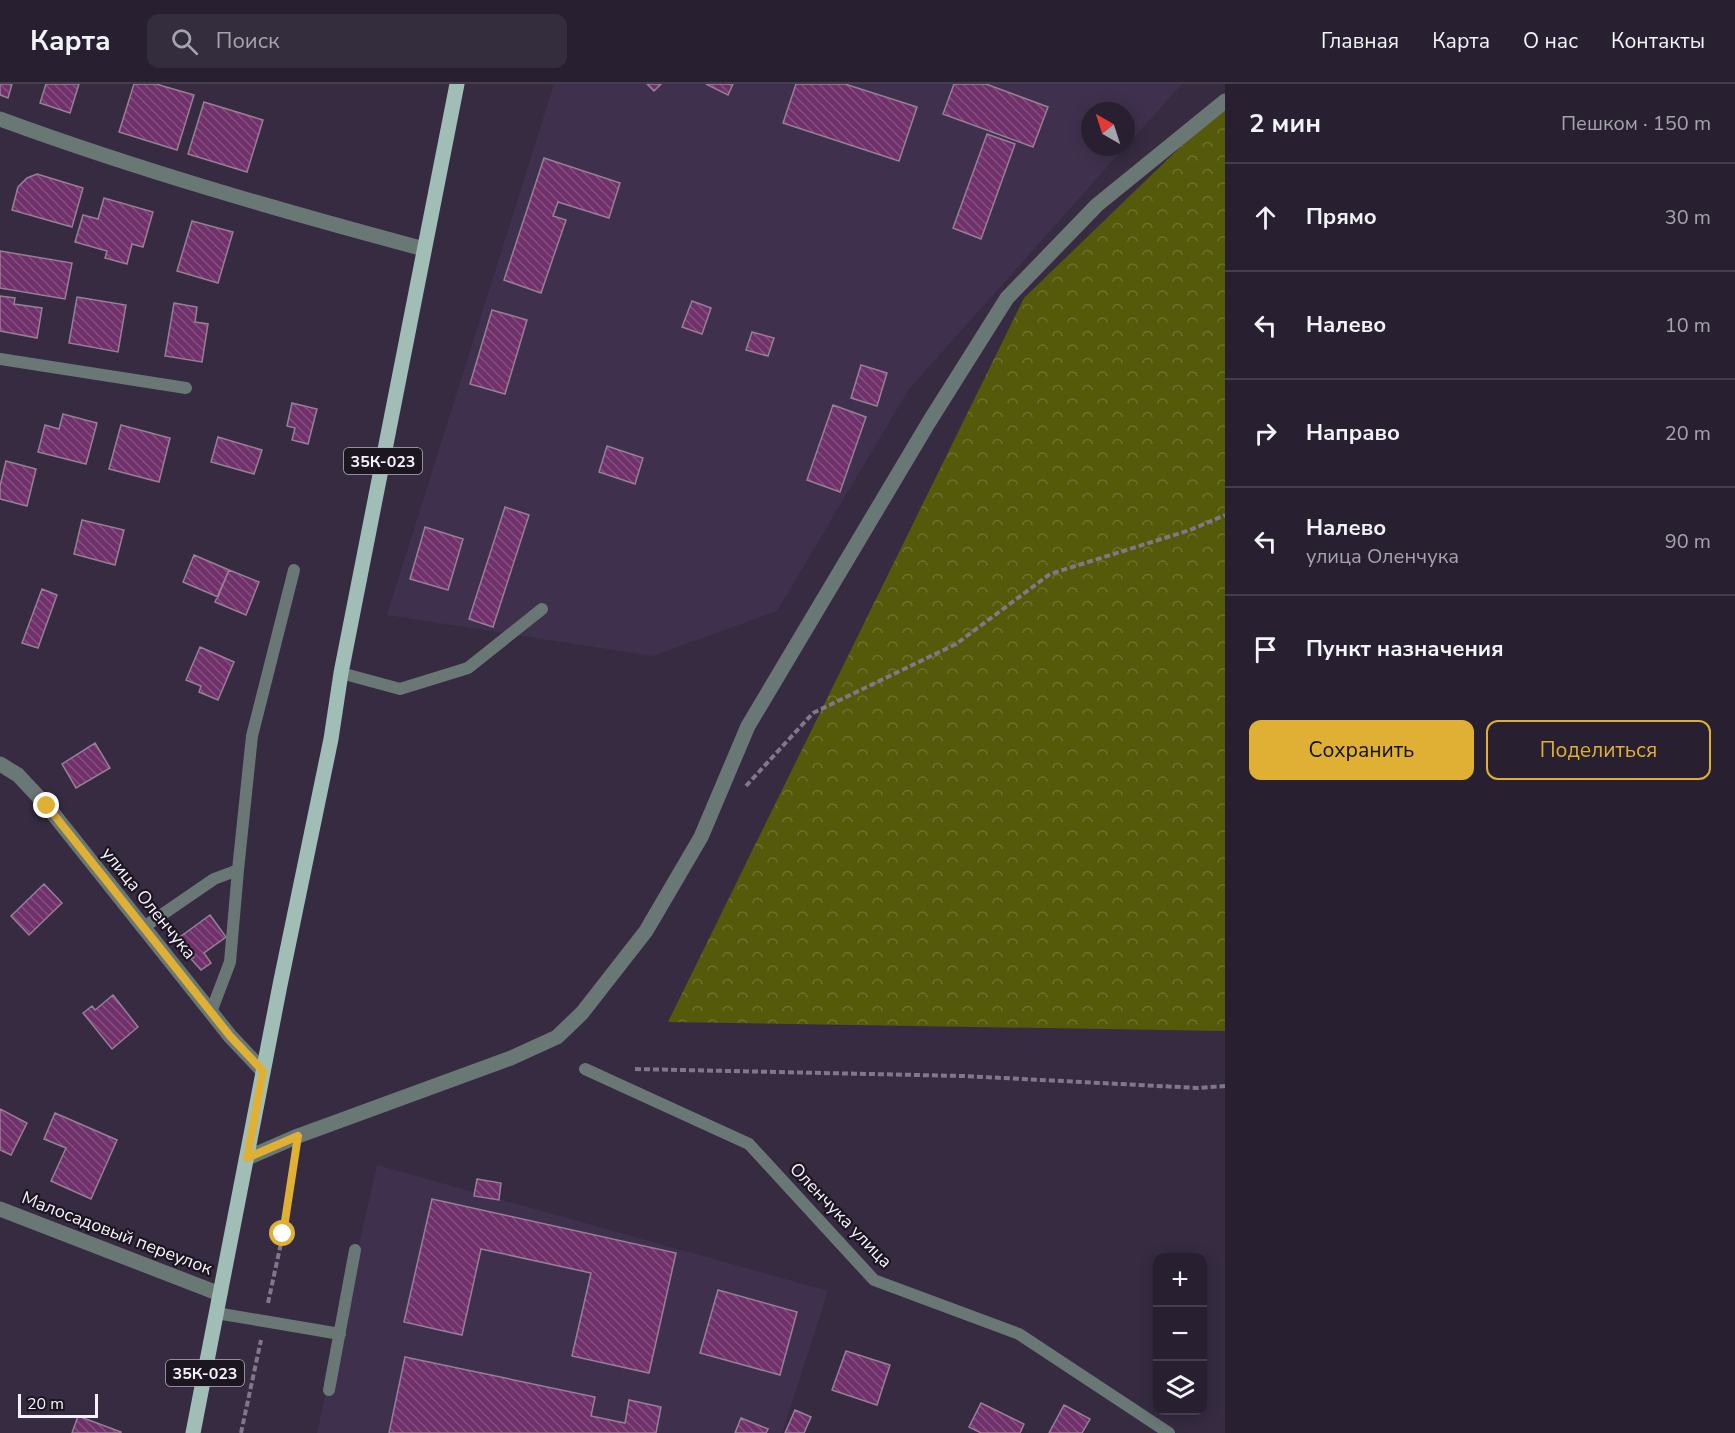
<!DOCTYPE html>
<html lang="ru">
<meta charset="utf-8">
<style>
:root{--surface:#282031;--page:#342d3d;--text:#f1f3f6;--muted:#a5a3ab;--line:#443e4d;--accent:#dfb034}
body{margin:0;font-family:"Nunito Sans",sans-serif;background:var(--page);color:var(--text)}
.controls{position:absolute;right:18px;bottom:18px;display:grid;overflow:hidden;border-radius:12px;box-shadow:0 3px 15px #0003}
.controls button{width:54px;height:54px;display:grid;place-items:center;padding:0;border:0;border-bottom:2px solid var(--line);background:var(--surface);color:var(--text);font:30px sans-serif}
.compass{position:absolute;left:1081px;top:18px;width:54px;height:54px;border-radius:50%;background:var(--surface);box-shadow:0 3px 15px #0003;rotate:321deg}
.scale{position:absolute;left:18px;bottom:15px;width:80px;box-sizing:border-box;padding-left:6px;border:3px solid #f7f1fd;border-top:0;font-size:16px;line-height:21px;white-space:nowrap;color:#f7f1fd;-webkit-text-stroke:4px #1b1620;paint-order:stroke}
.stop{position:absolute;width:18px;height:18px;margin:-14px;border:4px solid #dfb034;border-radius:50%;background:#fff}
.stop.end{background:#dfb034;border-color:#fff;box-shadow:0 2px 6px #0008}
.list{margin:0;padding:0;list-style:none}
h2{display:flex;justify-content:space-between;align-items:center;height:78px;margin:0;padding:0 24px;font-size:26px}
h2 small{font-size:20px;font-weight:400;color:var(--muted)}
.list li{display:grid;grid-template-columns:39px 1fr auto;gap:18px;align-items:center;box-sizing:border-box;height:108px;padding:0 24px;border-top:2px solid var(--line)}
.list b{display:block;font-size:22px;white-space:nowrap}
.list p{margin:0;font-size:20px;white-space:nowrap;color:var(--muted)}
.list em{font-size:20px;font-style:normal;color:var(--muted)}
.actions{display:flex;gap:12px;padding:18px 24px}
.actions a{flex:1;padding:14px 0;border:2px solid var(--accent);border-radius:12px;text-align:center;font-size:21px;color:var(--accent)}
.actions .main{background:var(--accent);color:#111}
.icon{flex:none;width:33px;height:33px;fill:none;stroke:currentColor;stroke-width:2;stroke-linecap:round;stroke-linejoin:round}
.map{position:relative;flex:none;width:1225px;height:1349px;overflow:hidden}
header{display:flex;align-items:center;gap:36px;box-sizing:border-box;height:84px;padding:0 30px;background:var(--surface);border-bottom:2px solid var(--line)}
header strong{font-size:28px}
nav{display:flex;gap:33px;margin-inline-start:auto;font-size:21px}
.search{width:420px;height:54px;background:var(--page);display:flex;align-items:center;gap:15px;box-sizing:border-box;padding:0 21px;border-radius:12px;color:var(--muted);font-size:22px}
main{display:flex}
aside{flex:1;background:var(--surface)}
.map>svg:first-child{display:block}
.built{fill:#3f314d}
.forest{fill:url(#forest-crowns)}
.building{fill:url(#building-back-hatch);stroke:#977f94;stroke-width:1.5}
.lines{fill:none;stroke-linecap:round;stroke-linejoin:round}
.path{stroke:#807789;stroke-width:4;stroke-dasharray:6 3;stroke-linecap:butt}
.lane{stroke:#697874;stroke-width:12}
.street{stroke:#697874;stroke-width:15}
.primary{stroke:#a0beb6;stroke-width:15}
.route{stroke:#dfb034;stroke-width:8}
.labels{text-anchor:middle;stroke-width:4.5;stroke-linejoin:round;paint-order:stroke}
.shield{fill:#1b1620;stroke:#b5afbb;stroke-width:1.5}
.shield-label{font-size:16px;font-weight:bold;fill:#f7f1fd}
.street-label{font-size:18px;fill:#f7f1fd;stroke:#1b1620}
</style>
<header>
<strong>Карта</strong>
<div class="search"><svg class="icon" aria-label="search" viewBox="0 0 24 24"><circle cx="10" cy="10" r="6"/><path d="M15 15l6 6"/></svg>Поиск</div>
<nav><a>Главная</a><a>Карта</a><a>О нас</a><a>Контакты</a></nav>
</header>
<main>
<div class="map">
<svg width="1225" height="1349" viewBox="0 0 1225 1349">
<defs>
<pattern id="forest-crowns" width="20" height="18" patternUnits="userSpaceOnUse" patternTransform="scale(1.5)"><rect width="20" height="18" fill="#55590a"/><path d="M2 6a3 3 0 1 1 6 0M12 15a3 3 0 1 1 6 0" fill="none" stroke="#6e712f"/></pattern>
<pattern id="building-back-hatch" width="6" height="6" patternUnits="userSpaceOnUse" patternTransform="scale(1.5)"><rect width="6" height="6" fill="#70316b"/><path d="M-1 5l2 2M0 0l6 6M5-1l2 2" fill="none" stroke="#854f81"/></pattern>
</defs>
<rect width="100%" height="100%" fill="#362b41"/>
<path class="built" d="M 554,0 L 1182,0 L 1126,62 L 1126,27 L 1090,27 L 1090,63 L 1125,63 L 909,305 L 777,527 L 653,572 L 387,531 Z
M 377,1081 L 828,1207 L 782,1349 L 317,1349 Z"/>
<path class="forest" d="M 1225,20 L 1225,947 L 668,938 L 1024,214 Z"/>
<path class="building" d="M 0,0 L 12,0 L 8,14 L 0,11 Z
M 46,0 L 79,0 L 70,29 L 40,19 Z
M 134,0 L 156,0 L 194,11 L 177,66 L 119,48 Z
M 647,0 L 661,0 L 654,7 Z
M 706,0 L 733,0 L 728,11 Z
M 796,0 L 845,0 L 917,23 L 899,77 L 783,39 Z
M 954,0 L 986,0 L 1048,23 L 1033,63 L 943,30 Z
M 204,18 L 263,36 L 247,88 L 188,70 Z
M 987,50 L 1015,60 L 981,155 L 953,144 Z
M 544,74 L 620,99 L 609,134 L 558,118 L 553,132 L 566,136 L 541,209 L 504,196 Z
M 37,90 L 83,104 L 72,143 L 12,126 L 18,103 L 27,94 Z
M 104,114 L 153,128 L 143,163 L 132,160 L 127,180 L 105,174 L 107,167 L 75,158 L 83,131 L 98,135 Z
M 192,137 L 233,148 L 218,199 L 177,187 Z
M 0,167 L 72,179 L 65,215 L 0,204 Z
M 0,212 L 15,214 L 14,220 L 42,224 L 37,254 L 0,247 Z
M 77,213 L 126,221 L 118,268 L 69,259 Z
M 692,217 L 711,224 L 702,250 L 682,243 Z
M 174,219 L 197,223 L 195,238 L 208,240 L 202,278 L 165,272 Z
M 492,226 L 527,236 L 505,310 L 470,300 Z
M 752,248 L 774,254 L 768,272 L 746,266 Z
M 861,281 L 887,289 L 877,322 L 851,314 Z
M 292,319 L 317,325 L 308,360 L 292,356 L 295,344 L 287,342 Z
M 833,321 L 866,333 L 840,408 L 807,396 Z
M 63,330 L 97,339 L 86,380 L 38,368 L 45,341 L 59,345 Z
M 121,341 L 170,354 L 159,398 L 109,385 Z
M 218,353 L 262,366 L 254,390 L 211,378 Z
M 607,362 L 643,374 L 635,400 L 599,388 Z
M 6,377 L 36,385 L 27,422 L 0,415 L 0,402 Z
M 505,423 L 529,431 L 493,543 L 469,535 Z
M 82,436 L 124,446 L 115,481 L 74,470 Z
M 425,443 L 463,455 L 448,506 L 410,495 Z
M 194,471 L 229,486 L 218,513 L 183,498 Z
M 229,486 L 259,498 L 246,531 L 215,518 Z
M 42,505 L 57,511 L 38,564 L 22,559 Z
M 200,563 L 234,578 L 218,616 L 199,608 L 201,602 L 186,596 Z
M 95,659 L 110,684 L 76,704 L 62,680 Z
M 44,800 L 62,819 L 29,851 L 11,832 Z
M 210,831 L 226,853 L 204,869 L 211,879 L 201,886 L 191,875 L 194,873 L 180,853 Z
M 113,911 L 138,943 L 112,965 L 83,929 L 92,922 L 95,926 Z
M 0,1025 L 27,1039 L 11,1071 L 0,1066 Z
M 55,1029 L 117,1056 L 91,1115 L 51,1097 L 66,1064 L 44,1055 Z
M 477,1095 L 501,1099 L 499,1116 L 474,1112 Z
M 432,1115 L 676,1169 L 649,1289 L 572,1272 L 591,1189 L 481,1165 L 462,1251 L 404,1238 Z
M 718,1206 L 797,1228 L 780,1291 L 700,1269 Z
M 846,1267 L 890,1281 L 877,1321 L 832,1306 Z
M 405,1273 L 595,1313 L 591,1332 L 625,1339 L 629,1316 L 661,1323 L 656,1349 L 389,1349 Z
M 981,1319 L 1024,1340 L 1020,1349 L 981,1349 L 969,1343 Z
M 1064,1321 L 1090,1335 L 1082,1349 L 1049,1349 Z
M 795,1326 L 811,1333 L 804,1349 L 785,1349 Z
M 78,1332 L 121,1348 L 121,1349 L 72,1349 Z
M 741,1334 L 768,1345 L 766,1349 L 735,1349 Z"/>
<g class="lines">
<path class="path" d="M 746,702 L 813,629 L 956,560 L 1050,490 L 1190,446 L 1225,431
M 635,985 L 964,992 L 1198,1004 L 1225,1002
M 268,1219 L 283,1150 L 294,1076
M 241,1349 L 261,1256"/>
<path class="lane" d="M 0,275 L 186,304
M 341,589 L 400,605 L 468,584 L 542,525
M 144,843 L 214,795 L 238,786
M 211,928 L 230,878 L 238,786 L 252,652 L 294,486
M 585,985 L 749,1060 L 874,1196 L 1019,1250 L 1169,1349
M 216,1229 L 340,1250
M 329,1306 L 355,1166"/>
<path class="street" d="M 0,35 C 139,86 282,127 424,165
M 0,680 L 18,691 L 47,722 L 230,952 L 263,987
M 247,1074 L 298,1052 L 511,974 L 557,953 L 582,929 L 646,847 L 701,753 L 748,642 L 929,338 L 1007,214 L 1097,121 L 1225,17
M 0,1125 L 220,1210"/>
<path class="primary" d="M 193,1349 L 280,901 L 331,655 L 341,589 L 457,0"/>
</g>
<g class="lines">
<path class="route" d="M 47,722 L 230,952 L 263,987 L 247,1074 L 298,1052 L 283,1150"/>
</g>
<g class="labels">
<g class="shield">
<rect x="344" y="364" width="78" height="26" rx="4.5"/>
<rect x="166" y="1276" width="78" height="26" rx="4.5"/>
</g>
<g class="shield-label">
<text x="383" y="383">35К-023</text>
<text x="205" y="1295">35К-023</text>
</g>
<g class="street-label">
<text transform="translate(149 819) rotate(51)" y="6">улица Оленчука</text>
<text transform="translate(841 1131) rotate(46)" y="6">Оленчука улица</text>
<text transform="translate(117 1149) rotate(21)" y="6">Малосадовый переулок</text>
</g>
</g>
</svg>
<div class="controls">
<button>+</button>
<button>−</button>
<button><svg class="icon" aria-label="layers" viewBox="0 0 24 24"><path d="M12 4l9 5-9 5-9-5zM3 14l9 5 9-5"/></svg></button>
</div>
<svg class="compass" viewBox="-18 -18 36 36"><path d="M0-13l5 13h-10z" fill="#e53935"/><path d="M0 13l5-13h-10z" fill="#a5a3ab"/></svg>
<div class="scale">20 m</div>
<div class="stop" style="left:283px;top:1150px"></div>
<div class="stop end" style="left:47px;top:722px"></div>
</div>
<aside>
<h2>2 мин<small>Пешком · 150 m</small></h2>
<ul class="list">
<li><svg class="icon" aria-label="ahead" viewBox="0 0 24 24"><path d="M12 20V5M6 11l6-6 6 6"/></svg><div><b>Прямо</b></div><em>30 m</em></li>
<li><svg class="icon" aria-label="left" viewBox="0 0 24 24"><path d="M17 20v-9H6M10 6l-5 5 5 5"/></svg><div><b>Налево</b></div><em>10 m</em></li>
<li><svg class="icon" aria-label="right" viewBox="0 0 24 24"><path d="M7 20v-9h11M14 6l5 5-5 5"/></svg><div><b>Направо</b></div><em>20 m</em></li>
<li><svg class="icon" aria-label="left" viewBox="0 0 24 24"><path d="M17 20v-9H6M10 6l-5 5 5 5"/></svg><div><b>Налево</b><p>улица Оленчука</p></div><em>90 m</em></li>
<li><svg class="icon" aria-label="arrive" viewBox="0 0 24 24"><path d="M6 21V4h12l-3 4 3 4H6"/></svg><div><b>Пункт назначения</b></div></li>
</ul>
<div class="actions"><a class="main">Сохранить</a><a>Поделиться</a></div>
</aside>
</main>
